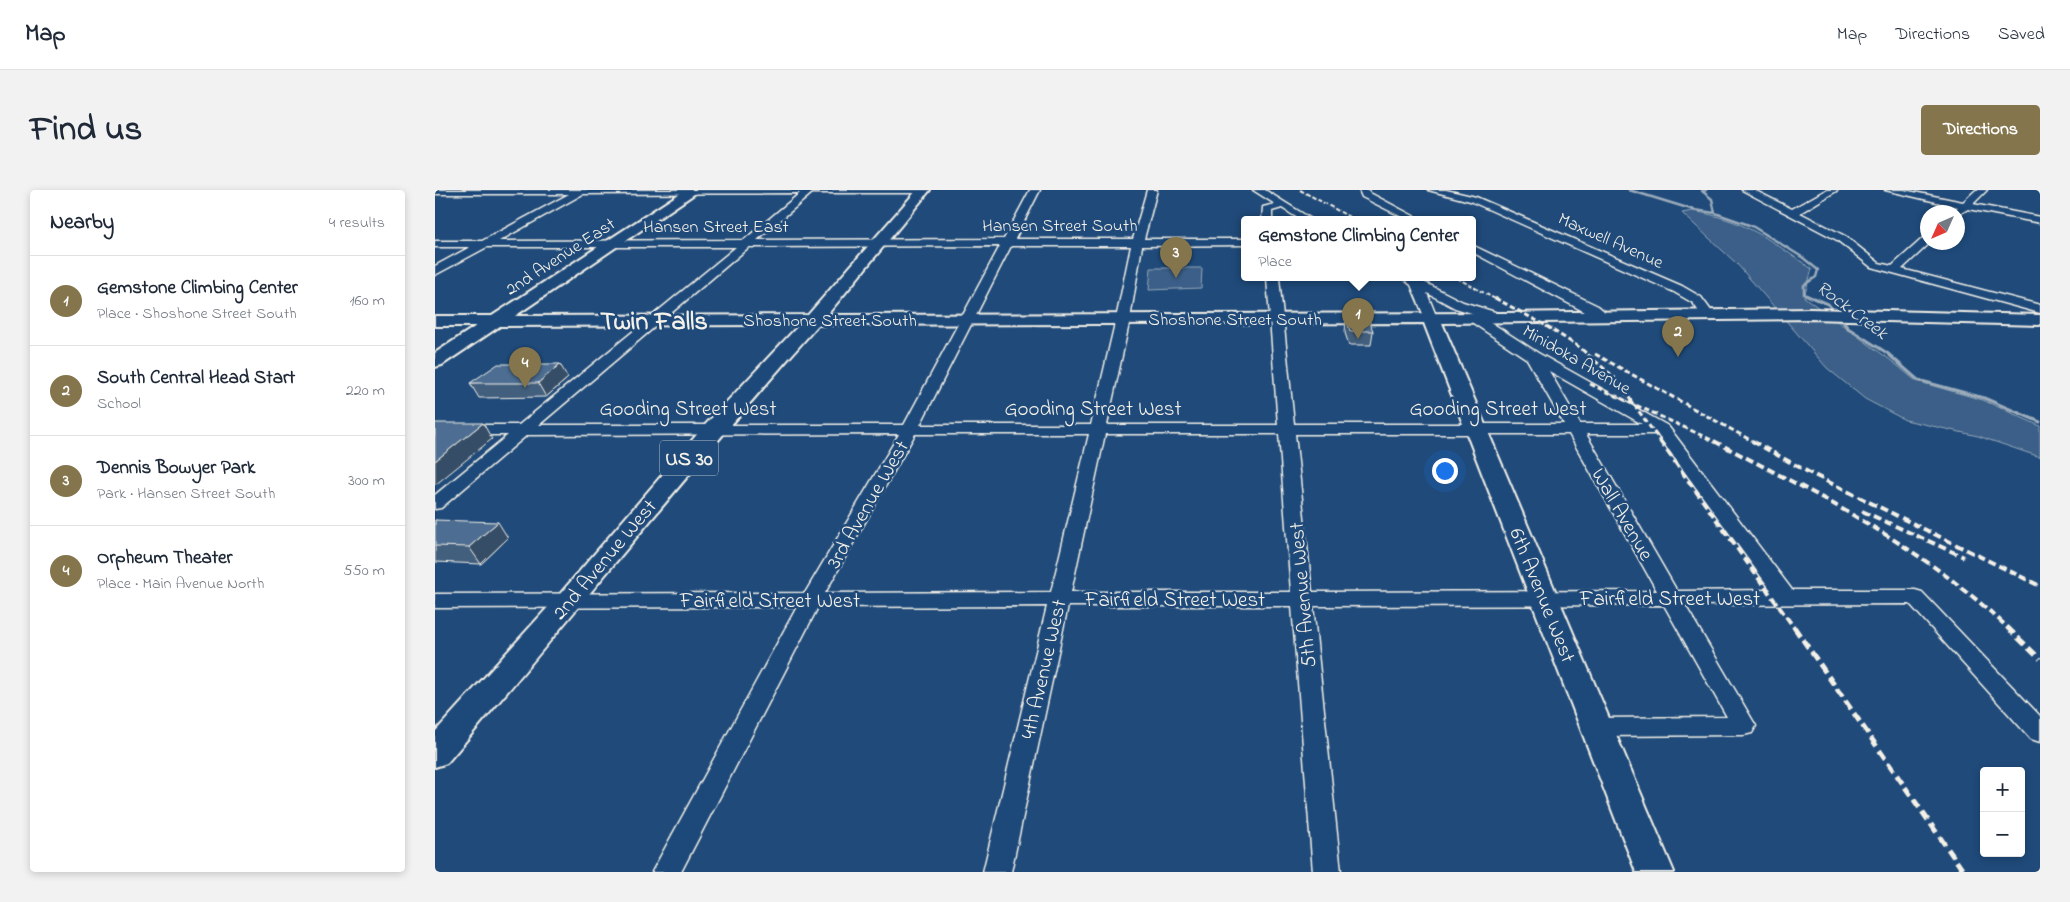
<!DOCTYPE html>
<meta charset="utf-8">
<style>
:root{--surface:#fff;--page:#f2f2f3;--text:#1f2937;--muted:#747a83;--line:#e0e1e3;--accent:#84754c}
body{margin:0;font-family:"Indie Flower",sans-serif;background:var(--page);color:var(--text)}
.controls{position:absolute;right:15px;bottom:15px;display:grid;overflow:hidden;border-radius:5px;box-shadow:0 2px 8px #0003}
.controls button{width:45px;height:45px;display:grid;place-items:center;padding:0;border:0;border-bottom:1px solid var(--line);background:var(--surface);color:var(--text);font:25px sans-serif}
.compass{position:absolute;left:1485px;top:15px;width:45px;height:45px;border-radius:50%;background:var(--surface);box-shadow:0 2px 8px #0003;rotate:225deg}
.you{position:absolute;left:1009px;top:280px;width:18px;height:18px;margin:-12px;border:4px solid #fff;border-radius:50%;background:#1a73e8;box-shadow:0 0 0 8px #1a73e833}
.badge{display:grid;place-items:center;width:32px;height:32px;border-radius:50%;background:var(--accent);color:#fff;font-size:16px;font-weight:700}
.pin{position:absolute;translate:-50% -41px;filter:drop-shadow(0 1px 2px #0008)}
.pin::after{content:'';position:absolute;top:26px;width:18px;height:15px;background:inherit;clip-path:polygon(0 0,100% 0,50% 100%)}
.popup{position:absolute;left:806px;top:26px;width:235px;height:65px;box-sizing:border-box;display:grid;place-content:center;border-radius:5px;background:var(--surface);filter:drop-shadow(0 1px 4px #0005);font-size:16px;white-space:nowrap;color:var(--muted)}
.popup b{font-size:19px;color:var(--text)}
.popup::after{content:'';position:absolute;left:50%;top:100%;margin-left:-10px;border:10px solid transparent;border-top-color:var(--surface)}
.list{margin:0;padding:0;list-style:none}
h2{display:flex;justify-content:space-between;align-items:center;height:65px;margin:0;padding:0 20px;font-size:21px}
h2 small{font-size:16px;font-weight:400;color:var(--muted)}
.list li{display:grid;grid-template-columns:32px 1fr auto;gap:15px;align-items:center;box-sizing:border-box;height:90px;padding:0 20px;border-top:1px solid var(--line)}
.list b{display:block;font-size:19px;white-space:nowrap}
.list p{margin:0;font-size:16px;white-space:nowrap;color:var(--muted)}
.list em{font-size:16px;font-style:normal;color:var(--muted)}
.map{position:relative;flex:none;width:1605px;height:682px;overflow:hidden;border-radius:5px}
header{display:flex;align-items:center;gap:30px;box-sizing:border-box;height:70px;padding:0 25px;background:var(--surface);border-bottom:1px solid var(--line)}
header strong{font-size:24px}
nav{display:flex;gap:28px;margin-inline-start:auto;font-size:18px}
.intro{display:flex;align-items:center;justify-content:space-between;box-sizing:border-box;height:120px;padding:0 30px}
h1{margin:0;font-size:35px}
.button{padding:12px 22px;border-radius:5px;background:var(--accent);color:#fff;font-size:18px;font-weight:700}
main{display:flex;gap:30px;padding:0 30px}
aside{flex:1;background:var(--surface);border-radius:5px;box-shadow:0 2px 8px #0003}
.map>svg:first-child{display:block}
.green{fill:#3a5f88;stroke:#97a8b8}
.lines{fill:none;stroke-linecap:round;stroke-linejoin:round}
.stream-far1{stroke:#9cacbb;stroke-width:2.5}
.stream{stroke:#9cacbb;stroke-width:3}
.minor-casing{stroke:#f4f1e8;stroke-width:3}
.major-casing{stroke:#f4f1e8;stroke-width:4}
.minor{fill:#1f4a7a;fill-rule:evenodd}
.major{fill:#1f4a7a;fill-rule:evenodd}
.rail-far3{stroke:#f4f1e8;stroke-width:2;stroke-dasharray:4.5 2;stroke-linecap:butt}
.rail-far2{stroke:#f4f1e8;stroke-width:3;stroke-dasharray:5.5 3;stroke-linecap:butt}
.rail-far1{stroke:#f4f1e8;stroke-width:4;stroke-dasharray:8 4;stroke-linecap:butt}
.rail{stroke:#f4f1e8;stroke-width:5;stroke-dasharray:10 5;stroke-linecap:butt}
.wall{fill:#425f7e;stroke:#f4f1e8}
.shaded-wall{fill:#364d66;stroke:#f4f1e8}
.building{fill:#4d6e92;stroke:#f4f1e8}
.labels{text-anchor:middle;stroke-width:5;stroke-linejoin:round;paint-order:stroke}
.far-street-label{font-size:18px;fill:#f4f1e8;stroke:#1f4a7a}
.far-water-label{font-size:19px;font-style:italic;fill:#dee0dd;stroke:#1f4a7a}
.shield{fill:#1f4a7a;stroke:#b4bfc7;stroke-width:1}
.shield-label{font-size:20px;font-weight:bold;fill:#f4f1e8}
.street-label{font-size:21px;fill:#f4f1e8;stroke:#1f4a7a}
.far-town-label{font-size:26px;font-weight:bold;fill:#f4f1e8;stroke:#1f4a7a}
</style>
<header>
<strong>Map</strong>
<nav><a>Map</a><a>Directions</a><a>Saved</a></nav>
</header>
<div class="intro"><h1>Find us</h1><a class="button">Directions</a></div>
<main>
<aside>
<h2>Nearby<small>4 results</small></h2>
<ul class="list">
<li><span class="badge">1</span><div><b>Gemstone Climbing Center</b><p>Place · Shoshone Street South</p></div><em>160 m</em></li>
<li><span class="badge">2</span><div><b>South Central Head Start</b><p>School</p></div><em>220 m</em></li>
<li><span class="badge">3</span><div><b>Dennis Bowyer Park</b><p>Park · Hansen Street South</p></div><em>300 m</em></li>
<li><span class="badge">4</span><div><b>Orpheum Theater</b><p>Place · Main Avenue North</p></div><em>550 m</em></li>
</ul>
</aside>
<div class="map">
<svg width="1605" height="682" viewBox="0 0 1605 682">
<rect width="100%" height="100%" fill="#1f4a7a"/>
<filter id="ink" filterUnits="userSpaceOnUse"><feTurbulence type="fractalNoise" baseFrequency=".02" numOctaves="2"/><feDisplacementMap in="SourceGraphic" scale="10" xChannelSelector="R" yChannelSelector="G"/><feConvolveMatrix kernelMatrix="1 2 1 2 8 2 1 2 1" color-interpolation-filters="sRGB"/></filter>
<g filter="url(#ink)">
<path class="green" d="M 1257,21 C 1309,29 1335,50 1377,79 L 1369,107 L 1458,172 L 1481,191 L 1548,210 L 1605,236 L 1605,267 L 1543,246 L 1470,230 L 1430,209 L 1392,178 L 1302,74 L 1247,23 Z
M 716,78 L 767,78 L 766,98 L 714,100 Z"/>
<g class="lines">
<path class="stream-far1" d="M 1194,0 L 1259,20 L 1280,23 L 1317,36 L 1367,67 L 1383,80 L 1381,87 L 1369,95 L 1369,104 L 1382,110
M 1271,0 L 1267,1 L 1277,9 L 1280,23"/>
<path class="stream" d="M 1379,108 L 1393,114 L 1413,138 L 1452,163 L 1483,190 L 1549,208 L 1605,232"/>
<g class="minor-casing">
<path id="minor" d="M 0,0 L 491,0 L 486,3 L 377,3 L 322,50 L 569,49 L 595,0 L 605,0 L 580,49 L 698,49 L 712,0 L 722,0 L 709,49 L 809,49 L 809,55 L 707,56 L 695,129 L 672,235 L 843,235 L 832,88 L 844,88 L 859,234 L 1129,234 L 1092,169 L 1035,131 L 1034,128 L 1040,124 L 1020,118 L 992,103 L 1002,128 L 996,132 L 991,131 L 976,95 L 971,91 L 973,88 L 981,88 L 1028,112 L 1060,122 L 1061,125 L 1060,128 L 1046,126 L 1103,163 L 1233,236 L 1357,400 L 1480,400 L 1487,402 L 1605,526 L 1605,552 L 1596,549 L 1475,414 L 1250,415 L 1321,536 L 1317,543 L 1309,545 L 1162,546 L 1153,544 L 1150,537 L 1153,530 L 1162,528 L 1292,527 L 1229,415 L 878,416 L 906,682 L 878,682 L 857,416 L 633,416 L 576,682 L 548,682 L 612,416 L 383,417 L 246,682 L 217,682 L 362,417 L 0,418 L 0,404 L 370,403 L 464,244 L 92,245 L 6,318 L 0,319 L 0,305 L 73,245 L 0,245 L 0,235 L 84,235 L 301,57 L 52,57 L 0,85 L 0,76 L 35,57 L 0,57 L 0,51 L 47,51 L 134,4 L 0,4 ZM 365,3 L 309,50 L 64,51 L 148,4 ZM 565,56 L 469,235 L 104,235 L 314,57 ZM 576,56 L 696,56 L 681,129 L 656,235 L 485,235 ZM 1114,181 L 1207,234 L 1145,234 ZM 480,244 L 654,244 L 616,402 L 390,403 ZM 670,244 L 844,244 L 856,402 L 636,402 ZM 860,244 L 1134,244 L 1222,401 L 877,402 ZM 1151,244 L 1222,244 L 1336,400 L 1242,401 Z
M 818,0 L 830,0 L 878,30 L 866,30 L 847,18 L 837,21 L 837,30 L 827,30 L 828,17 L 840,14 Z
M 924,0 L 934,0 L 935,3 L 986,30 L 973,30 L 927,7 Z
M 993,0 L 1011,0 L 1041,7 L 1247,96 L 1266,107 L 1280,126 L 1279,129 L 1269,129 L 1258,113 L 1239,102 L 1035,11 Z
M 1307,0 L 1319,0 L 1357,19 L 1391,0 L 1403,0 L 1365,23 L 1410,46 L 1444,73 L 1457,76 L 1488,48 L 1492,47 L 1492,52 L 1496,52 L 1467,79 L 1605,115 L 1605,123 L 1436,77 L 1402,50 Z
M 1450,0 L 1469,0 L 1528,12 L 1541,0 L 1552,0 L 1538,14 L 1605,27 L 1605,33 L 1533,19 L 1524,24 L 1519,21 L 1523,17 Z
M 1037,55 L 1163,116 L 1176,127 L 1170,131 L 1165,130 L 1037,62 Z"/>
</g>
<g class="major-casing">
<path id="major" d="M 250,0 L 265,0 L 80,126 L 373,125 L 482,0 L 495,0 L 392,125 L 1069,123 L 1375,119 L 1605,125 L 1605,135 L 1375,129 L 1007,133 L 1239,682 L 1201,682 L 989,133 L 383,135 C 256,278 136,428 12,573 L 0,577 L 0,542 L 125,404 L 271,234 L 364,135 L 65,136 L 7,175 L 0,177 L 0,163 L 41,136 L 0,136 L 0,126 L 57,126 Z"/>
</g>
<use href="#minor" class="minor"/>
<use href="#major" class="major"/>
<path class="rail-far3" d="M 865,0 L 920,30
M 1022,88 L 1062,110"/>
<path class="rail-far2" d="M 1060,108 L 1117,139
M 1111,136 L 1144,157 L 1179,187 L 1226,252
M 1160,164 L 1319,252
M 1155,194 L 1281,252"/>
<path class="rail-far1" d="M 1225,251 L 1360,439
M 1279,251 C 1383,305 1488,356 1574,439
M 1317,251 L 1375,283 L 1605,396
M 1427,321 L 1529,367"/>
<path class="rail" d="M 1359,437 L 1529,682
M 1572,437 L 1605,469"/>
</g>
<path class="wall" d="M 911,129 L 938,141 L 936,155 L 914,155 L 910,143 Z
M 133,188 L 111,207 L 44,208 L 35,193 Z
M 0,330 L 73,348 L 46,374 L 0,372 Z"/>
<path class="shaded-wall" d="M 125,174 L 133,188 L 111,207 L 103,193 Z
M 48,233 L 57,249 L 0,295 L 0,271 Z
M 63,332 L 73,348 L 46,374 L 34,357 Z"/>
<path class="building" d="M 911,129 L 934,130 L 938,141 L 915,141 Z
M 63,174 L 125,174 L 103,193 L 35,193 Z
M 0,233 L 48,233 L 0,271 Z
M 0,330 L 63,332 L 34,357 L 0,356 Z"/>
</g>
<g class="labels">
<g class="far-street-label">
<text x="625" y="41">Hansen Street South</text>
<text x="281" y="42">Hansen Street East</text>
<text transform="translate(1176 50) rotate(24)" y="6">Maxwell Avenue</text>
<text transform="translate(125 66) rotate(-33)" y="6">2nd Avenue East</text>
<text x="800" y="135">Shoshone Street South</text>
<text x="395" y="136">Shoshone Street South</text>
<text transform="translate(1142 169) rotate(30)" y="6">Minidoka Avenue</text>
</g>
<g class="far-water-label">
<text transform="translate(1418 119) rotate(37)" y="7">Rock Creek</text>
</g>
<rect class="shield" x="225" y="250.5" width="58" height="35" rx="4"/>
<g class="shield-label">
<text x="254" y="275">US 30</text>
</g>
<g class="street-label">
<text x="253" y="225">Gooding Street West</text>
<text x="658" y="225">Gooding Street West</text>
<text x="1063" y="225">Gooding Street West</text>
<text transform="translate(432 314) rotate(-60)" y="7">3rd Avenue West</text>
<text transform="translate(1188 324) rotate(60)" y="7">Wall Avenue</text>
<text transform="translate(169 369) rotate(-50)" y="7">2nd Avenue West</text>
<text transform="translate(867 405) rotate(-95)" y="7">5th Avenue West</text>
<text transform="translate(1108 405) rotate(68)" y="7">6th Avenue West</text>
<text x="1235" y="415">Fairfield Street West</text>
<text x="740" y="416">Fairfield Street West</text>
<text x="335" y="417">Fairfield Street West</text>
<text transform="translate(608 479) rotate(-77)" y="7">4th Avenue West</text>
</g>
<g class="far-town-label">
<text x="219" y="139">Twin Falls</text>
</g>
</g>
</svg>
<div class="controls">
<button>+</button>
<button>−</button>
</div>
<svg class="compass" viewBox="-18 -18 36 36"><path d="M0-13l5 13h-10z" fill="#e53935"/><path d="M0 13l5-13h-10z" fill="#747a83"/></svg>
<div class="you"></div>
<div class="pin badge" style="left:923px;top:149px">1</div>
<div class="popup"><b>Gemstone Climbing Center</b>Place</div>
<div class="pin badge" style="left:1243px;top:167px">2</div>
<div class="pin badge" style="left:741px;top:88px">3</div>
<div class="pin badge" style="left:90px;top:198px">4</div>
</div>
</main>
